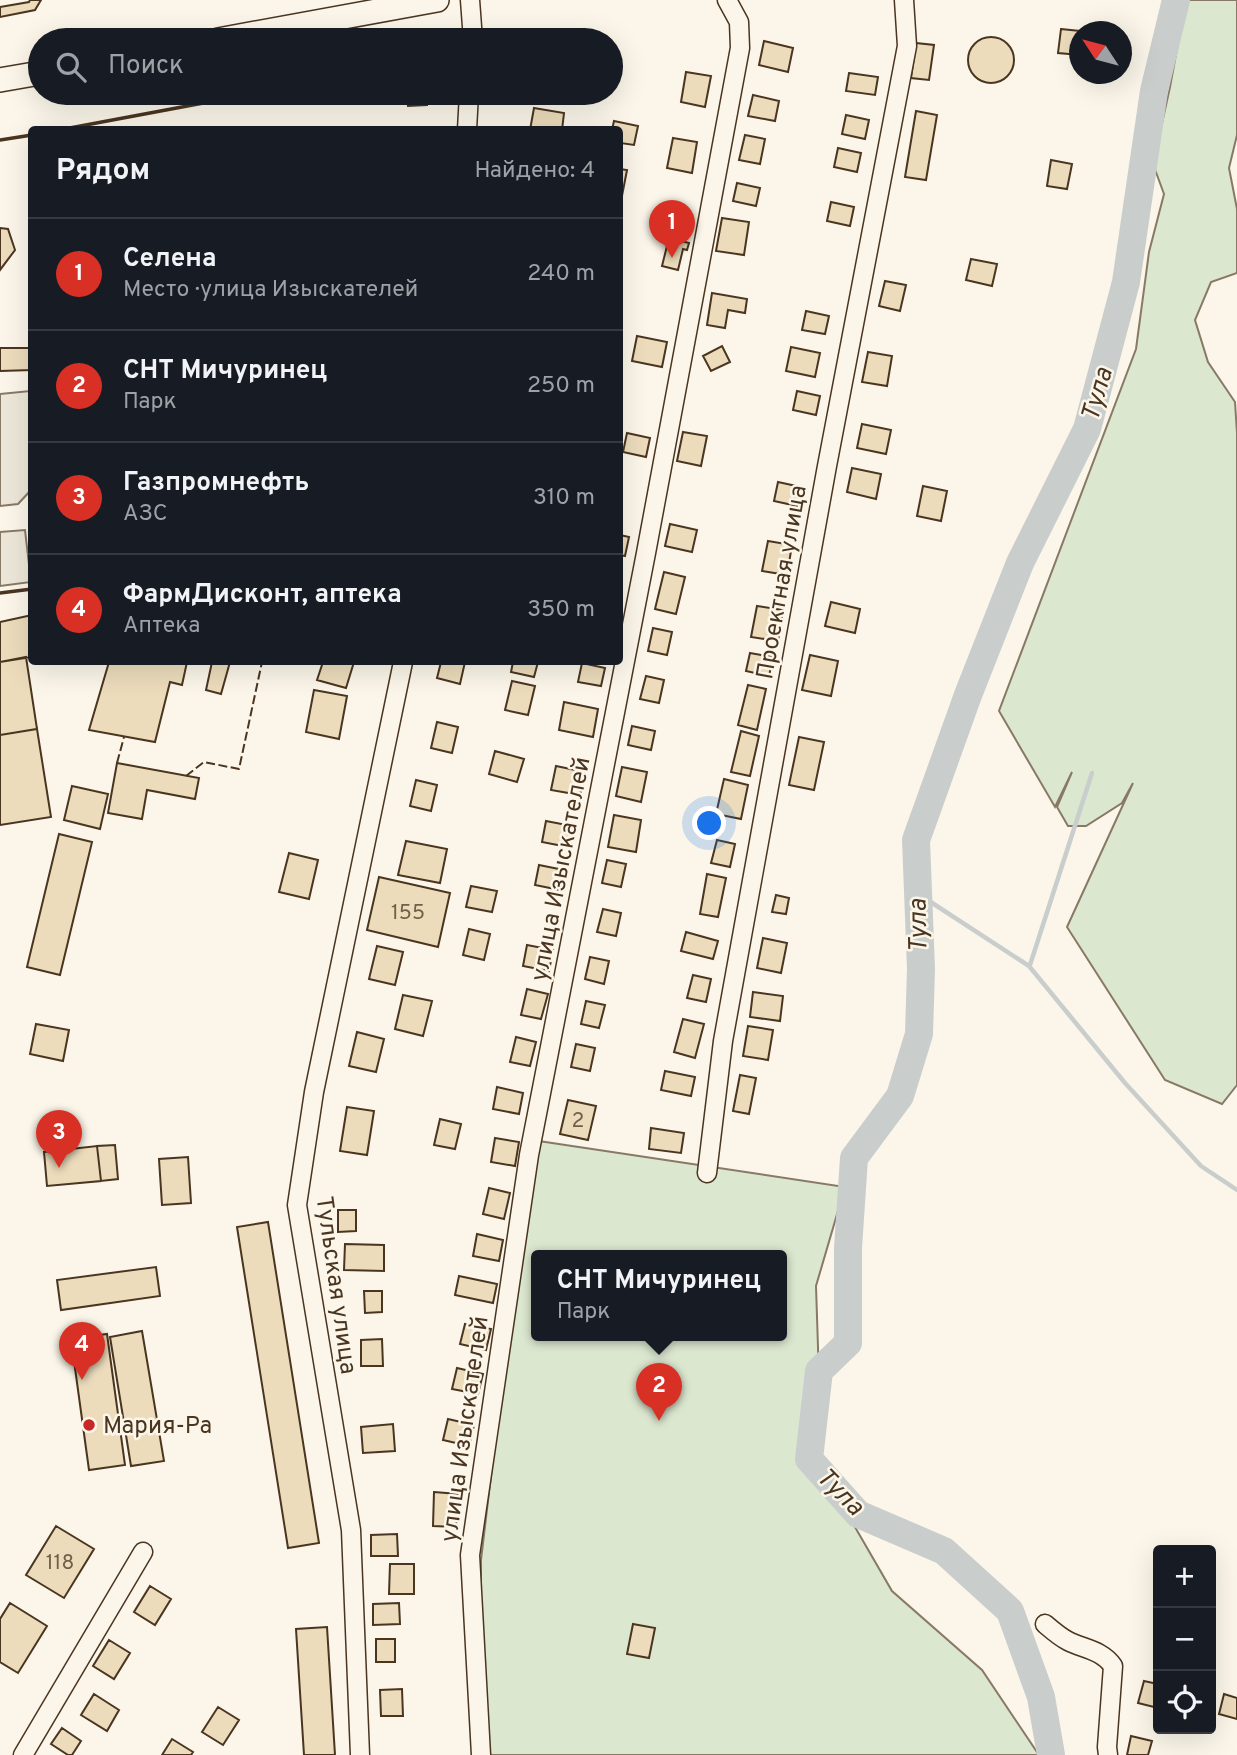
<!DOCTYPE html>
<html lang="ru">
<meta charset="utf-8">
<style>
:root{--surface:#171b24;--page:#20242c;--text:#f1f3f6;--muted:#9ea1a6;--line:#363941;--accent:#d93025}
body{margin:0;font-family:Overpass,sans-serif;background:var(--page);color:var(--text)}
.controls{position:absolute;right:21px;bottom:21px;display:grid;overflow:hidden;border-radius:7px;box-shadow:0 7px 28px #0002}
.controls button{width:63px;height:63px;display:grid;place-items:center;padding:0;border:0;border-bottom:2px solid var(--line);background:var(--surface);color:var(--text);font:35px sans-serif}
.compass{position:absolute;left:1069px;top:21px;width:63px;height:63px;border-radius:50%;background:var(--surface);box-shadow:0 7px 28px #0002;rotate:306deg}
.you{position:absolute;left:710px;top:824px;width:24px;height:24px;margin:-18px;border:5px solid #fff;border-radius:50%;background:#1a73e8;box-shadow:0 0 0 10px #1a73e833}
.badge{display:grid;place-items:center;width:46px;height:46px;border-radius:50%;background:var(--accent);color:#fff;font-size:23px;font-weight:700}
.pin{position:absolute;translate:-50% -58px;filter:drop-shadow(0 2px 4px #0008)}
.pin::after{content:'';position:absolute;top:37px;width:24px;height:21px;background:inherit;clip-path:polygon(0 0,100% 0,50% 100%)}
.popup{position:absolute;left:531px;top:1250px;width:256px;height:91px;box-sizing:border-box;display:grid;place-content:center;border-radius:7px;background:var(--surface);filter:drop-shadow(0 2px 5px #0005);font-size:23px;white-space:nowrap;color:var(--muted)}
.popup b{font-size:26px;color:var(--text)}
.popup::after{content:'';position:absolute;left:50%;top:100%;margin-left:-14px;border:14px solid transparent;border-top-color:var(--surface)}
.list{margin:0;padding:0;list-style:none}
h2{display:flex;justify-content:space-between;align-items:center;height:91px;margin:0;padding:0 28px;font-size:30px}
h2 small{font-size:23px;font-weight:400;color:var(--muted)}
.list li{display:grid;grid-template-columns:46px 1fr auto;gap:21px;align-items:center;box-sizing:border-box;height:112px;padding:0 28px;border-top:2px solid var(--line)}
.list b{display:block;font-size:26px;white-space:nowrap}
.list p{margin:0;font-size:23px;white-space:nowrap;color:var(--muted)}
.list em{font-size:23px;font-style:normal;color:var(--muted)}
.icon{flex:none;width:38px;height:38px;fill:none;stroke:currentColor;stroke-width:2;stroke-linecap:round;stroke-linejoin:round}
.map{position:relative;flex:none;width:1237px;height:1755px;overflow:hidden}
.search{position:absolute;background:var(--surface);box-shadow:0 7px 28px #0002;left:28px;top:28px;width:595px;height:77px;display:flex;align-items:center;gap:18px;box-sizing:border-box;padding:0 24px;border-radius:38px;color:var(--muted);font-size:26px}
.panel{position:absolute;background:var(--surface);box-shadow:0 7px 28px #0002;left:28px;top:126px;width:595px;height:539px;border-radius:7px}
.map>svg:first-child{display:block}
.green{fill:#dce7d0;stroke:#887966;stroke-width:2;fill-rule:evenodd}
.parking{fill:#ede7d9;stroke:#887966;stroke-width:2}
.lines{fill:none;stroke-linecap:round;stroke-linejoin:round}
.stream{stroke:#c9cecd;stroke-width:4.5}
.river{stroke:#c9cecd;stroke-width:28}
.building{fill:#ecdcbc;stroke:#4a3520;stroke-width:2}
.minor-casing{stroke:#4a3520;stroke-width:21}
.major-casing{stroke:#4a3520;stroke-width:26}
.minor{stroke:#fbf6e9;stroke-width:18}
.major{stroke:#fbf6e9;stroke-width:23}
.fence{stroke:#4a3520;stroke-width:2;stroke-dasharray:9 3.5;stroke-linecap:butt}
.wall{stroke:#4a3520;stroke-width:3.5}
.poi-dot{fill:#c62828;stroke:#fbf6e9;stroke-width:2.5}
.labels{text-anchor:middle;stroke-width:5;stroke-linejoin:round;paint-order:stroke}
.number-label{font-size:21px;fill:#725f47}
.street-label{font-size:24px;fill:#4a3520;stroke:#fbf6e9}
.poi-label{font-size:24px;fill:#4a3520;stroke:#fbf6e9;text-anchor:start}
.water-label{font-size:26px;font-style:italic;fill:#4a3520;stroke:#fbf6e9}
</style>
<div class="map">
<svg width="1237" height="1755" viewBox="0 0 1237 1755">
<rect width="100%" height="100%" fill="#fbf6e9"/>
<path class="green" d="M 1186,0 L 1237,0 L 1237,135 L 1229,168 L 1237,209 L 1237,273 L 1211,282 L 1195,320 L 1208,362 L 1235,402 L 1237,433 L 1237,1085 L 1222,1104 L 1165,1080 L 1067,927 L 1133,783 L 1122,803 L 1086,826 L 1068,826 L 1057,807 L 1072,772 L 1055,807 L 999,711 L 1136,349 L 1149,252 L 1164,194 L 1153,164 L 1170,87 Z
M 532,1140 L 845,1187 L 816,1286 L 822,1470 L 892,1591 L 982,1670 L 1039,1755 L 481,1755 L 481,1560 L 529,1155 ZM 536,1255 L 782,1255 L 782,1335 L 536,1335 Z"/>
<path class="parking" d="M 30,391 L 31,490 L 18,504 L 0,506 L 0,394 Z
M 25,530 L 31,582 L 0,586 L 0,532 Z"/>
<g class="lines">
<path class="stream" d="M 916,840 L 923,897 L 1029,966 L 1125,1083 L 1201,1166 L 1237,1190
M 1030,965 L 1092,773"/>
<path class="river" d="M 1051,1755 L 1041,1697 L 1010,1611 L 944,1551 L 858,1514 L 809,1459 L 819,1371 L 848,1343 L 848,1248 L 854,1158 L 900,1096 L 919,1034 L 921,969 L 916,840 L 968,695 L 1020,563 L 1087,429 L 1126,282 L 1154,91 L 1176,0"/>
</g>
<path class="building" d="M 30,0 L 41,0 L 35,10 L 0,17 L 0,7 L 29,2 Z
M 1061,29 L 1090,32 L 1080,32 L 1080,55 L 1058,53 Z
M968 60a23 23 0 1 1 46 0a23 23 0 1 1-46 0Z
M 764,41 L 793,48 L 788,72 L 759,65 Z
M 916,43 L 934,45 L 929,80 L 911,78 Z
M 686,72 L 711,76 L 705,107 L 681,102 Z
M 849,73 L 878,77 L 875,95 L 846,91 Z
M 407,93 L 427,93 L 427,105 L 408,106 Z
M 753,95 L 779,101 L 775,121 L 748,116 Z
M 534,108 L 564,113 L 562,130 L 530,130 Z
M 916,111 L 937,115 L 926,180 L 905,177 Z
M 846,115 L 869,120 L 865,139 L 842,134 Z
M 614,121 L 638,126 L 634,145 L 620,143 L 620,130 L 612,130 Z
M 745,135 L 765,139 L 760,164 L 739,160 Z
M 673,138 L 697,142 L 692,173 L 667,168 Z
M 838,148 L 861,153 L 857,172 L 834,167 Z
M 1051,160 L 1072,164 L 1067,189 L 1047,186 Z
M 620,169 L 627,170 L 621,201 L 620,200 Z
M 737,183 L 760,188 L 756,206 L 733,201 Z
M 831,202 L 854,207 L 850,226 L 827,221 Z
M 722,218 L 749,222 L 744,255 L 716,251 Z
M 0,228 L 8,229 L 15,250 L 0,270 Z
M 669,238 L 689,243 L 687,250 L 683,249 L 678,270 L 662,266 Z
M 971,259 L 997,264 L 992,286 L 966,280 Z
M 885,281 L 906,285 L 900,311 L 879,306 Z
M 712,293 L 747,299 L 745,313 L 728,310 L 725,328 L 707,325 Z
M 806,311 L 829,316 L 825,334 L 802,330 Z
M 637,336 L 667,342 L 662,367 L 632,361 Z
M 722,346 L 730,362 L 711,371 L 703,356 Z
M 791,347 L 820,353 L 815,377 L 786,371 Z
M 0,348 L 32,348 L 32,370 L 0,371 Z
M 868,352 L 892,356 L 887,386 L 862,382 Z
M 797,391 L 820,396 L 816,415 L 793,410 Z
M 862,424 L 891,430 L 886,454 L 857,448 Z
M 683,432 L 707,436 L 701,466 L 677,461 Z
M 627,433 L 650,438 L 646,457 L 623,452 Z
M 852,468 L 881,474 L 876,499 L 847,492 Z
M 778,482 L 801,487 L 797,506 L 774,501 Z
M 923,486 L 947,491 L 941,521 L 917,516 Z
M 670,524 L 697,530 L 692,552 L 665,546 Z
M 620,535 L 629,537 L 625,556 L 620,555 Z
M 768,541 L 792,545 L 787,575 L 762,571 Z
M 664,572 L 685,577 L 676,614 L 655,609 Z
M 831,602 L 860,609 L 855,633 L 825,626 Z
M 757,606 L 783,610 L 778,641 L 751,637 Z
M 32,615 L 32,657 L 0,662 L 0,622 Z
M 653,628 L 672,632 L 667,655 L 648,651 Z
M 750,653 L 773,657 L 769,676 L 746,671 Z
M 810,655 L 838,661 L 831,696 L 802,690 Z
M 26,657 L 37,729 L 0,735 L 0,662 Z
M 109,662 L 187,662 L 182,685 L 170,682 L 155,742 L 89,730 Z
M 212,662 L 230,662 L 221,694 L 206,690 Z
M 323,662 L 354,662 L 346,688 L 317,680 Z
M 441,662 L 465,662 L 460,684 L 437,678 Z
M 513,662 L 538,662 L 534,677 L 511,672 Z
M 582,663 L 605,668 L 601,686 L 578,682 Z
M 646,676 L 664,680 L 659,703 L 640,699 Z
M 512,681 L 535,686 L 528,715 L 505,710 Z
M 748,685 L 766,689 L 757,730 L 738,725 Z
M 314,690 L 347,696 L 339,739 L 306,732 Z
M 564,702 L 598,709 L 593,737 L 559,730 Z
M 437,722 L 458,727 L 452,753 L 431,748 Z
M 632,726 L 655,731 L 651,750 L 628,745 Z
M 37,729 L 51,817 L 0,825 L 0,735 Z
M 741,731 L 759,736 L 750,776 L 731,772 Z
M 799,737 L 824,742 L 814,790 L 789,785 Z
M 495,751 L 524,759 L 517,782 L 489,774 Z
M 117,763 L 199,778 L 195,799 L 147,790 L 142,819 L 108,813 Z
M 556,766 L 585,772 L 580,795 L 551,790 Z
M 622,767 L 647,772 L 641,802 L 616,796 Z
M 724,779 L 748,785 L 741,819 L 716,814 Z
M 416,780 L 437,785 L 431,811 L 410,806 Z
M 72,786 L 108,794 L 100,829 L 64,820 Z
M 614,815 L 641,820 L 636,852 L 608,847 Z
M 546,821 L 572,826 L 568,847 L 542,842 Z
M 59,834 L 92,842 L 60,975 L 27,967 Z
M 717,840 L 735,844 L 730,867 L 711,863 Z
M 406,841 L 447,849 L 440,883 L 398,875 Z
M 289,853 L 318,860 L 309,899 L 279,892 Z
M 607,860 L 626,864 L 621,887 L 602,883 Z
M 539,865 L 564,870 L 560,890 L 535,885 Z
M 707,874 L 726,878 L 718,917 L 700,914 Z
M 379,877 L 450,893 L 438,947 L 367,930 Z
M 471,886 L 497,891 L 492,912 L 466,907 Z
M 776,895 L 789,898 L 786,914 L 772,912 Z
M 603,909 L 621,913 L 616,936 L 597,932 Z
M 469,929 L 490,934 L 484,960 L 463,955 Z
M 686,932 L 718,941 L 713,959 L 681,951 Z
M 763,938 L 787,943 L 781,973 L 757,968 Z
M 527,945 L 553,950 L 549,971 L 523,966 Z
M 377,946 L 403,952 L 395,985 L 369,979 Z
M 590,957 L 609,961 L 604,984 L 585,979 Z
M 693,975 L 711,979 L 706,1002 L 687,998 Z
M 527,989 L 548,994 L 541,1019 L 521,1015 Z
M 753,992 L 783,996 L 780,1021 L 750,1017 Z
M 403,995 L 432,1001 L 423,1036 L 395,1029 Z
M 586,1001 L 605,1005 L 599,1028 L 581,1024 Z
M 683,1019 L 704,1024 L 695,1058 L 674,1052 Z
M 36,1024 L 69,1030 L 63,1061 L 30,1054 Z
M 748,1026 L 773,1030 L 768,1060 L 743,1056 Z
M 357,1032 L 384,1039 L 376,1072 L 349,1066 Z
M 516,1037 L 536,1042 L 530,1066 L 510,1062 Z
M 576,1044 L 595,1048 L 590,1071 L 571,1067 Z
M 665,1071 L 695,1077 L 691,1096 L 661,1090 Z
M 740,1075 L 756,1078 L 749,1114 L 733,1111 Z
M 497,1087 L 523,1093 L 519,1114 L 493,1109 Z
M 568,1100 L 596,1106 L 588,1140 L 560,1134 Z
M 347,1107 L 374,1111 L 367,1155 L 340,1151 Z
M 440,1119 L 461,1124 L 455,1149 L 434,1145 Z
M 651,1128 L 684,1133 L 681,1153 L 649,1149 Z
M 495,1138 L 519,1142 L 515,1166 L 491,1162 Z
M 115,1145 L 118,1179 L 101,1181 L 97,1146 Z
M 97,1146 L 101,1181 L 47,1186 L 44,1152 Z
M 188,1157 L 191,1203 L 162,1205 L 159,1159 Z
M 489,1188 L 510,1193 L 504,1219 L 483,1214 Z
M 338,1210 L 356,1210 L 356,1231 L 338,1232 Z
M 268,1222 L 319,1543 L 288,1548 L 237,1227 Z
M 477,1234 L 503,1240 L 499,1261 L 473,1256 Z
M 345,1244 L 384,1245 L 384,1271 L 344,1270 Z
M 156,1267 L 160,1296 L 61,1310 L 57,1280 Z
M 459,1276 L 497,1284 L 493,1303 L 455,1295 Z
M 364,1291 L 382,1291 L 382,1312 L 365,1313 Z
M 465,1324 L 491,1329 L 486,1350 L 460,1344 Z
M 142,1331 L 164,1461 L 131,1466 L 110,1337 Z
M 107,1334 L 125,1465 L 89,1470 L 71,1339 Z
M 382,1339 L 383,1366 L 361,1366 L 361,1340 Z
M 457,1368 L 483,1374 L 478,1394 L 452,1389 Z
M 448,1419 L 474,1425 L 469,1446 L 443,1440 Z
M 393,1424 L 395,1451 L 363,1453 L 361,1427 Z
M 434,1492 L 458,1494 L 456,1527 L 433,1526 Z
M 56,1526 L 94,1549 L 64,1598 L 26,1575 Z
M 397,1534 L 398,1556 L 371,1556 L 371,1535 Z
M 390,1564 L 414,1564 L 414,1594 L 389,1594 Z
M 150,1586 L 171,1599 L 155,1625 L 134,1612 Z
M 10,1603 L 47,1626 L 18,1673 L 0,1662 L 0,1619 Z
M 399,1603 L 400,1624 L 373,1625 L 373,1604 Z
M 633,1624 L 655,1628 L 649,1658 L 627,1654 Z
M 327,1627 L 335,1755 L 304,1755 L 296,1629 Z
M 376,1639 L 395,1639 L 395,1662 L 376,1662 Z
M 109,1640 L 130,1653 L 114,1679 L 93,1666 Z
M 1144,1681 L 1158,1684 L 1158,1708 L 1138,1703 Z
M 402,1689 L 403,1716 L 381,1716 L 380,1690 Z
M 94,1694 L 119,1710 L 107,1731 L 81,1715 Z
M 1224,1694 L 1237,1698 L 1237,1719 L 1219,1714 Z
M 218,1707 L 239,1720 L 223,1745 L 202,1732 Z
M 62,1728 L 81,1741 L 72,1755 L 68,1755 L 51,1744 Z
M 1131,1736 L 1152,1741 L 1148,1755 L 1127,1755 Z
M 172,1739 L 193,1752 L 191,1755 L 162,1755 Z"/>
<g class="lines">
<g class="minor-casing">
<path id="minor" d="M 470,0 L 473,40
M 467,130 L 469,93
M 707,1173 L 723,1041 L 827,466 L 907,46 L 904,0
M 1045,1624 C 1052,1630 1060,1637 1068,1641 C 1084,1649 1102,1650 1113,1666 L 1107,1747 L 1108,1755
M 23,1755 L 143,1552
M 360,1755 L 351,1530 L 297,1205 L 314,1092 L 403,662
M 481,1755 L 470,1555 L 529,1155 L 646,553 L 740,48 L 739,22 L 727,0"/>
</g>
<g class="major-casing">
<path id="major" d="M 218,40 L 437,0
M 0,80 L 40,73"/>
</g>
<use href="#minor" class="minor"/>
<use href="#major" class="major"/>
<path class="fence" d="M 117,763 L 124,737
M 186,776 L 204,762 L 239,769 L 262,662"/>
<path class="wall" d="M 59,130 L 214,101
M 0,140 L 32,135
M 0,593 L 32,589"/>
</g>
<circle class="poi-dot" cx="89" cy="1425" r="7"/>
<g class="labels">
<g class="number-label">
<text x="408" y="919">155</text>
<text x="578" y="1127">2</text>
<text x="60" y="1569">118</text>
</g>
<g class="street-label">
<text transform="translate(781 582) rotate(-80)" y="8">Проектная улица</text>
<text transform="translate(560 869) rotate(-79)" y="8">улица Изыскателей</text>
<text transform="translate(337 1285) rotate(82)" y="8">Тульская улица</text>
<text transform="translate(464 1429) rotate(-82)" y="8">улица Изыскателей</text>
</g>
<g class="poi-label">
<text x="103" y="1433">Мария-Ра</text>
</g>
<g class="water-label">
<text transform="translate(1096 394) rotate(-74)" y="9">Тула</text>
<text transform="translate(917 926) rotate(-91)" y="9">Тула</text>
<text transform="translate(841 1491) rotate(45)" y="9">Тула</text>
</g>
</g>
</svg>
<div class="controls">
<button>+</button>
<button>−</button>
<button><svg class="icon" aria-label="locate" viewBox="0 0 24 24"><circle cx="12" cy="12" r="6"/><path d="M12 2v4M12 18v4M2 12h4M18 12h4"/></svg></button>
</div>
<svg class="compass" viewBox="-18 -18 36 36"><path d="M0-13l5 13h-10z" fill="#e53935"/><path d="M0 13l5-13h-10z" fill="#9ea1a6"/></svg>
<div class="you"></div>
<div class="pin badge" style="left:672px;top:258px">1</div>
<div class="pin badge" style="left:659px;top:1421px">2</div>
<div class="popup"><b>СНТ Мичуринец</b>Парк</div>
<div class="pin badge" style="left:59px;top:1168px">3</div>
<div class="pin badge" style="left:82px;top:1380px">4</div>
<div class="search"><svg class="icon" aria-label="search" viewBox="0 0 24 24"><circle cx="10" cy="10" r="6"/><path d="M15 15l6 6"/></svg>Поиск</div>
<section class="panel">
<h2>Рядом<small>Найдено: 4</small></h2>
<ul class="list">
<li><span class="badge">1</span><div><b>Селена</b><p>Место · улица Изыскателей</p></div><em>240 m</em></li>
<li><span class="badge">2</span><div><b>СНТ Мичуринец</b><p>Парк</p></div><em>250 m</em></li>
<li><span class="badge">3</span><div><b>Газпромнефть</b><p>АЗС</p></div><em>310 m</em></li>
<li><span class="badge">4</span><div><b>ФармДисконт, аптека</b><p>Аптека</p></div><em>350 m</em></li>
</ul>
</section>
</div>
